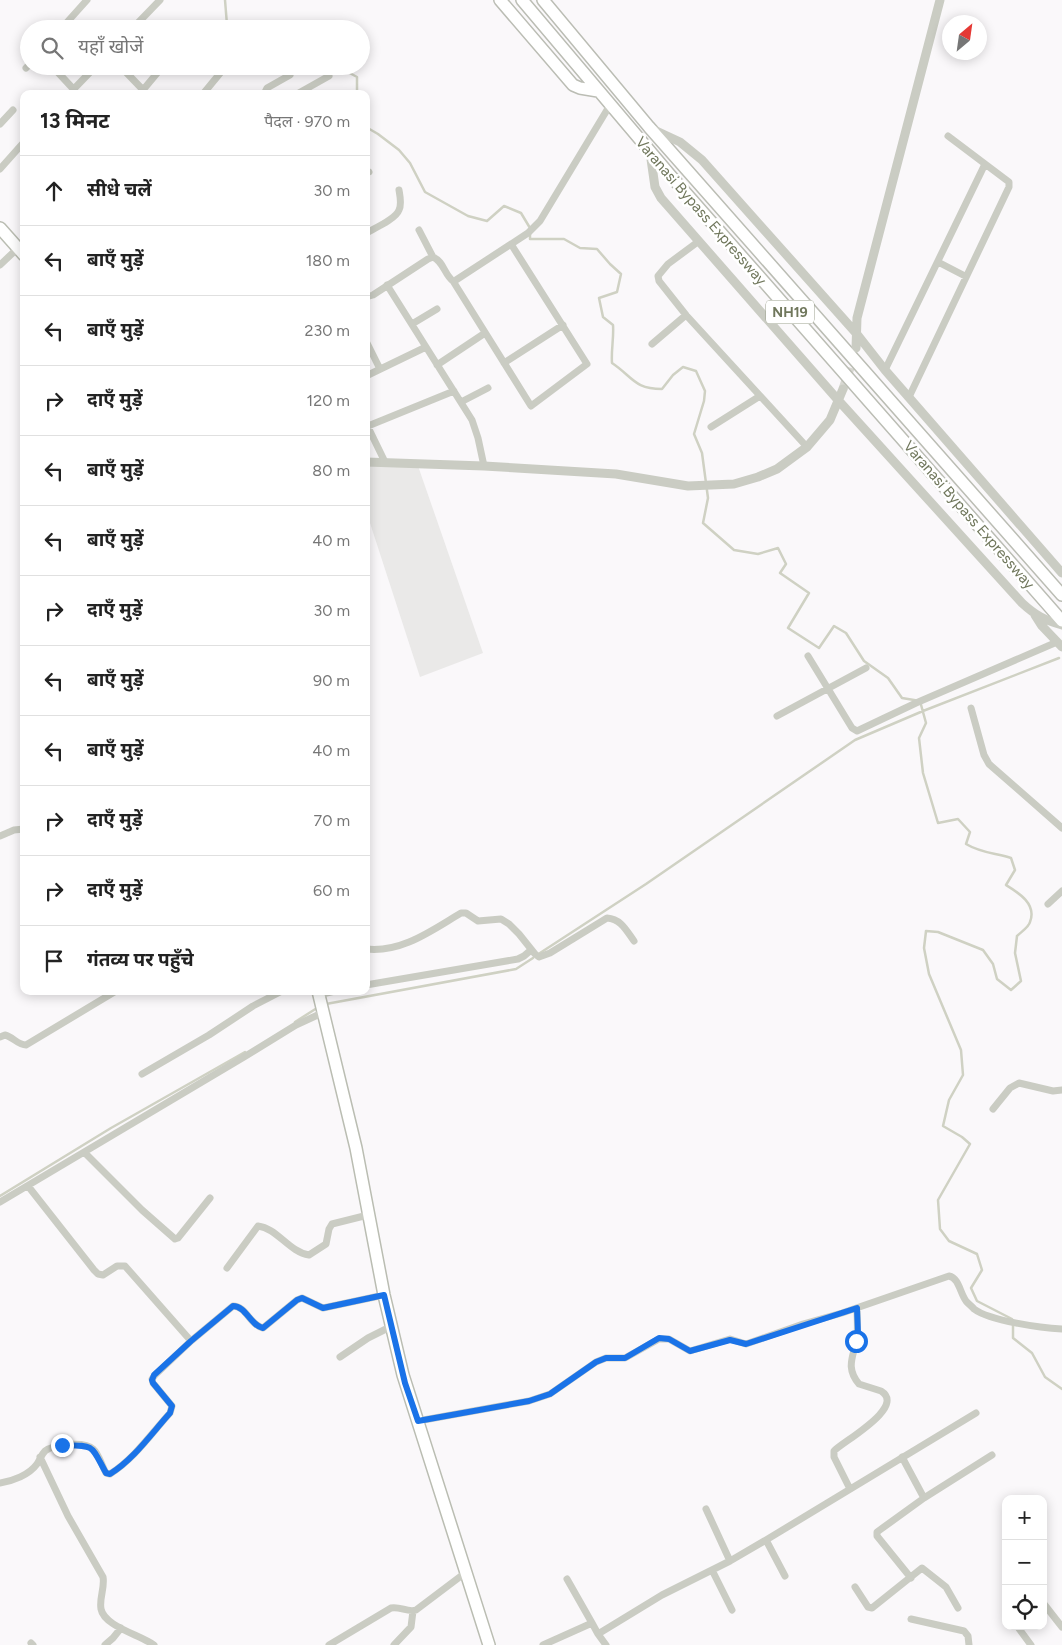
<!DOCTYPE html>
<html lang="hi">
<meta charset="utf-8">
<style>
:root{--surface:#fff;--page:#f2f2f2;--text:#222;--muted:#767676;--line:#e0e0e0}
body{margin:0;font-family:Figtree,"Noto Sans Devanagari",sans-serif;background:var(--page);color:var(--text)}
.controls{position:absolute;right:15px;bottom:15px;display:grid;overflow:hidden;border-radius:10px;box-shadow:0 2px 12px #0003}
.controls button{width:45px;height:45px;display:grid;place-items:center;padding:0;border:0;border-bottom:1px solid var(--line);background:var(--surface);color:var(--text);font:25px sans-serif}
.compass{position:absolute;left:942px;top:15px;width:45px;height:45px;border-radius:50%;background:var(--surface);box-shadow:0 2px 12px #0003;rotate:29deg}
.stop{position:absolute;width:15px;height:15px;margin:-11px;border:4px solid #1a73e8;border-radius:50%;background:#fff}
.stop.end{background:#1a73e8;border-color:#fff;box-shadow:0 1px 5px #0008}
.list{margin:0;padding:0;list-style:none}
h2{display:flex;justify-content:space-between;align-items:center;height:65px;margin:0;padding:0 20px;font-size:21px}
h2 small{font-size:16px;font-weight:400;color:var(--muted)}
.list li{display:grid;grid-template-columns:32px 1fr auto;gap:15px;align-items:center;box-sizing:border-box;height:70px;padding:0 20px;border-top:1px solid var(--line)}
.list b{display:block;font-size:19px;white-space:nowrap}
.list em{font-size:16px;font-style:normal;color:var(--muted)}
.icon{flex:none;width:28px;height:28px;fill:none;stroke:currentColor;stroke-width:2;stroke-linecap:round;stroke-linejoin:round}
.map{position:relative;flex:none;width:1062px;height:1645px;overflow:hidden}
.search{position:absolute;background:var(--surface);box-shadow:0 2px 12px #0003;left:20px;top:20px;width:350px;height:55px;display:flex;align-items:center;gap:12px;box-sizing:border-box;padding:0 18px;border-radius:28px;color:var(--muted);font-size:19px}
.panel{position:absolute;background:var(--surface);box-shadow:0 2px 12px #0003;left:20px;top:90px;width:350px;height:905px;border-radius:10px}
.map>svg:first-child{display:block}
.built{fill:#eae9e8}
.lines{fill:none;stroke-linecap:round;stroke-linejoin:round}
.stream{stroke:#cfd1c3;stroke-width:2.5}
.tertiary-tunnel{stroke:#d8d8d2;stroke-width:9;stroke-dasharray:9 4.5;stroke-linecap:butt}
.primary-casing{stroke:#babdb2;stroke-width:14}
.trunk-casing{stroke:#bbbdb4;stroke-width:14}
.minor{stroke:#caccc3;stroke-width:7}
.tertiary{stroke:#caccc3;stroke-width:9}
.primary{stroke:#fff;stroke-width:11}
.trunk{stroke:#fff;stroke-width:11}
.route{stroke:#1a73e8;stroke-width:6}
.labels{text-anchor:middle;stroke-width:5;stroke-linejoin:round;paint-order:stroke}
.shield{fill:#fff;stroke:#9ba08d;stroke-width:1}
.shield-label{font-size:14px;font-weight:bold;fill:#70775c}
.street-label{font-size:15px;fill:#70775c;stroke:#fff}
</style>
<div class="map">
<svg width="1062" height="1645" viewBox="0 0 1062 1645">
<rect width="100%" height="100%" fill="#faf8fa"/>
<path class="built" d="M 366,463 L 417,463 L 483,653 L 420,677 L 370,523 L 366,522 Z"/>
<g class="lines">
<path class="stream" d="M 225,0 L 227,25 L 232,29
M 251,29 C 258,24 275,24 282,29
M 288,66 L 287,70 L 301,73 L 313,66
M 337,66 L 357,77 L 357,94
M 366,127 L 378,134 L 399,150 L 410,163 L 425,192 L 468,216 L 487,221 L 504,206 L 521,213 L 530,228
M 530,233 L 530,239 L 564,239 L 580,248 L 597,249 L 610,264 L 621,274 L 617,292 L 599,298 L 603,317 L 613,325 C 614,338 611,350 612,363 C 633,377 634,389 662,389 L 673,375 L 683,367 L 696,371 L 705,391 L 704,401 L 694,434 L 702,453 L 708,498 L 703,523 L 734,550 L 758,554 L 778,548 L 786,564 L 780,573 L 809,593 L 788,628 L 819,648 L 834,626 L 846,633 L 864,661 L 888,678 L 902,698 L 920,701 L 926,723 L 919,738 L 923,773 L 938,823 L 958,819 L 970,832 L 966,844 C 981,853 995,853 1011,858 L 1015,870 L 1006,885 C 1019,893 1037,904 1030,922 C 1029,927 1021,932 1017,936 L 1015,953 L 1021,981 L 1011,990 L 997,979 L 993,964 L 983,950 L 938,932 L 926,931 L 924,948 L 929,974 L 961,1050 L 963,1075 L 949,1100 L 943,1126 L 962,1137 L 970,1144 L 938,1200 L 940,1229 L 949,1241 L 977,1254 L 982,1270 L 971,1288 L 977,1301 L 1012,1319
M 540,953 L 646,884 L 855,740 L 923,711 L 1059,658
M 326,1004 L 516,969 L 533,958
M 295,1022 L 317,1008
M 0,1196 L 111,1128 L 245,1052
M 1013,1324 L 1013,1338 L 1032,1353 L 1045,1377 L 1062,1389"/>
<path class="tertiary-tunnel" d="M 843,389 L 855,353"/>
<g class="primary-casing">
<path id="primary" d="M 0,228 L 24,255
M 318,991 L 356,1148 L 384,1295 L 403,1375 L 489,1645"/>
</g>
<g class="trunk-casing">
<path id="trunk" d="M 500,0 L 573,85 L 580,88 L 598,91
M 522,0 L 670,175 L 1062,621
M 543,0 L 649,127 L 1062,595"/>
</g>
<path class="minor" d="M 61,29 L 87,0
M 132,29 L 160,0
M 52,66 L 78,94
M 120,66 L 147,94
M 26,68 L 29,65
M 143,90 L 163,66
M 69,94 L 96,66
M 203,94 L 226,66
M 264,94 L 267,88 L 290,75
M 297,94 L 329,76
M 0,124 L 13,110
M 0,169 L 24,142
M 366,173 L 369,172
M 419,230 L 433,257
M 366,233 C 375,228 396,219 399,210 C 402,204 400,196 399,190
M 938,262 L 965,276
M 0,265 L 18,248
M 453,281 L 531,406 L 587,364 L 511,244
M 387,285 L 472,420 L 478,438 L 484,466
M 366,297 L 373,295 L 428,259 L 433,257 C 444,262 444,274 453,281 L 456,280 L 528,233 L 540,221 L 610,105
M 686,315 L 659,281 L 658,276 L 668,264 L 699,241
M 412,324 L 437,309
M 366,341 L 380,369
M 652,344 L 686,315 L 807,447
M 504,363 L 563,325
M 437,365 L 485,333
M 885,370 L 985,164
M 366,376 L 426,347
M 909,397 L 1009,187 L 1009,182 L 1005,179 L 948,136
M 461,402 L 488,388
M 366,423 L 385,462
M 368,426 L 454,391
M 711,427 L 760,396
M 808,656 L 852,728 L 857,731 L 916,703 L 1057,642
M 971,708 L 984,755 L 989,764 L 1062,828
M 777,716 L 866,668
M 0,836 L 14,830 L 24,829
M 1048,904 L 1062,891
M 366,949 C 402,953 432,930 461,913 L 466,913 L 478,921 L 501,919 L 509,924 L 519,934 L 535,954 L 539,957 L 550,953 L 607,918 C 621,919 626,930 634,941
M 366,985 L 518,959 L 524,956 L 531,950
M 318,995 L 335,991
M 0,1037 L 5,1035 C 13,1037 18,1045 26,1045 L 116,991
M 142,1074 L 209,1035 L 253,1006 L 282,991
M 993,1109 L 1010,1088 L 1019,1083 L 1053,1091 L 1062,1090
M 85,1153 L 142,1210 L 175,1239 L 178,1238 L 210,1198
M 28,1186 L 94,1270 L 98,1274 L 103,1275 L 117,1266 L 125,1266 L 191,1341
M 0,1202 L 244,1057 L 296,1025 L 322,1013
M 227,1268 L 258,1226 C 277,1228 289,1252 309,1255 L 326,1244 L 329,1229 L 332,1224 L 368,1215
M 340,1357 L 368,1338 L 390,1327
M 418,1421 L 529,1401 L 550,1394 L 596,1362 L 606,1358 L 625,1358 L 659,1339 L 669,1339 L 690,1351 L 730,1339 L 746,1344 L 803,1324 L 842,1313 L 949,1276 C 959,1278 960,1293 966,1301 C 968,1304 972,1306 974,1309 C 990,1321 1042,1328 1062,1329
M 40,1457 L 68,1516 L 103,1577 C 105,1588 99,1598 101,1609 C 104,1626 140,1635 154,1645
M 902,1457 L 924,1498
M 0,1483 C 13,1481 29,1475 37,1464 C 40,1460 41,1455 45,1451 C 54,1444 85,1441 93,1449 C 99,1454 102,1466 106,1473 L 110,1474 C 134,1459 151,1434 170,1413 L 172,1406 L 153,1383 L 152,1379 L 155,1375 L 191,1341 L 233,1306 C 246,1306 250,1325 263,1328 L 297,1300 L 302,1298 L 323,1308 L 384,1295
M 850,1489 L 834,1457 L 834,1451 C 842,1442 907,1407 881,1391 L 859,1384 C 844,1366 855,1355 857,1336 C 858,1327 857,1317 857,1308
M 706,1509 L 730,1561
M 766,1540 L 785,1576
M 712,1570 L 732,1610
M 911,1578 L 877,1536 L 877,1532 L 924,1498 L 992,1455
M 567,1579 L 592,1623
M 855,1587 L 868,1607 L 872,1608 L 922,1568 L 946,1587 L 958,1608
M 1044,1604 L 1062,1627
M 911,1619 L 964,1631 L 968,1636 L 969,1645
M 1017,1626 L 1031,1645
M 598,1634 L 606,1645
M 31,1643 L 33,1645
M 105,1645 L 113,1638 L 121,1628
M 329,1645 L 391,1608 C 400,1606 408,1613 416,1610 L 465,1573
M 394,1645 L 411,1627 L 413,1611
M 543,1645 L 592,1623 L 598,1634 L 662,1595 L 730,1561 L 766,1540 L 976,1413"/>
<path class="tertiary" d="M 652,129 L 680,142 L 702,160 L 856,333 L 885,370 L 1062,573
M 650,152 L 655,187 L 661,198 L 838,400 L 1022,603 C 1035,615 1044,620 1062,625
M 856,348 L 857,318 L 940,0
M 366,462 L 484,466 L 616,474 L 688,486 L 734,484 L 758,477 L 777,469 L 807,447 L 830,420 L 843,389
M 1035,615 L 1042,626 L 1062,647"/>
<use href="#primary" class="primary"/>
<use href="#trunk" class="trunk"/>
</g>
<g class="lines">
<path class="route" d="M 62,1445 C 96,1446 90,1444 106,1473 L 110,1474 C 134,1459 151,1434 170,1413 L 172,1406 L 153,1383 L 152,1380 L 154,1375 L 191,1341 L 233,1306 C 246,1306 250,1325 263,1328 L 297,1300 L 302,1298 L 323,1308 L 384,1295 L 405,1383 L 418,1421 L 529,1401 L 550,1394 L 596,1362 L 606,1358 L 625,1358 L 659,1338 L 669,1339 L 690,1351 L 730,1340 L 746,1344 L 857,1308 L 858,1334 L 856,1341"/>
</g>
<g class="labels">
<rect class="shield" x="766" y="300.5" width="48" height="23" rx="4"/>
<g class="shield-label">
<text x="790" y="317">NH19</text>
</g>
<g class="street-label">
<text transform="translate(701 211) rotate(49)" y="5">Varanasi Bypass Expressway</text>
<text transform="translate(969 515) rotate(49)" y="5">Varanasi Bypass Expressway</text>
</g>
</g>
</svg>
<div class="controls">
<button>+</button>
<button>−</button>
<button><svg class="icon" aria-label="locate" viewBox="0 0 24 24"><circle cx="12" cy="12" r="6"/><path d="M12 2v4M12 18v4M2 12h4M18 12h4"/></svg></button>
</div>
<svg class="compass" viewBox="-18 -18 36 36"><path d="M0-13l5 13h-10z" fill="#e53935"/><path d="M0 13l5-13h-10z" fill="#767676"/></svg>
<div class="stop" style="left:856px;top:1341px"></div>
<div class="stop end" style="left:62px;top:1445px"></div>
<div class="search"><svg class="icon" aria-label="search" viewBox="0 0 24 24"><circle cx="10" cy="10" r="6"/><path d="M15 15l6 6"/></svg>यहाँ खोजें</div>
<section class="panel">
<h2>13 मिनट<small>पैदल · 970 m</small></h2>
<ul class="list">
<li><svg class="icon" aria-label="ahead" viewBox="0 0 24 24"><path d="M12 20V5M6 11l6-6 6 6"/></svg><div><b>सीधे चलें</b></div><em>30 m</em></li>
<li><svg class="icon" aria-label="left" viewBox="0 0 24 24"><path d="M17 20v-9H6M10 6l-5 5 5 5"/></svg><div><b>बाएँ मुड़ें</b></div><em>180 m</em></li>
<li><svg class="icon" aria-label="left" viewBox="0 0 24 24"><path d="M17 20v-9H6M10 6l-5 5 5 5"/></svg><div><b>बाएँ मुड़ें</b></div><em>230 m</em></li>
<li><svg class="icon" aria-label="right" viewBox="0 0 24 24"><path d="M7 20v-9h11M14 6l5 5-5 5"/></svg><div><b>दाएँ मुड़ें</b></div><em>120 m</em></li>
<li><svg class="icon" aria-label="left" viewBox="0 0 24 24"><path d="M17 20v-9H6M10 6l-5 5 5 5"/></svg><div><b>बाएँ मुड़ें</b></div><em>80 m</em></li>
<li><svg class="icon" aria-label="left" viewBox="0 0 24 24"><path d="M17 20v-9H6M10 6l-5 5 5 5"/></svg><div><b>बाएँ मुड़ें</b></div><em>40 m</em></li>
<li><svg class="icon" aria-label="right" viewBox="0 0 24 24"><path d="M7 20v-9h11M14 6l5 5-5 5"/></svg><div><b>दाएँ मुड़ें</b></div><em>30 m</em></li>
<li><svg class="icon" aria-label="left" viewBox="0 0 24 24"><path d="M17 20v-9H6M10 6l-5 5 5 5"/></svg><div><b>बाएँ मुड़ें</b></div><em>90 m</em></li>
<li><svg class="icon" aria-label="left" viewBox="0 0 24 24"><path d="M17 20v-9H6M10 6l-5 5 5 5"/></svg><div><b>बाएँ मुड़ें</b></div><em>40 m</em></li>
<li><svg class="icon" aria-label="right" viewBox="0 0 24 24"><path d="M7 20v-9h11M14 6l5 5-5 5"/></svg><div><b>दाएँ मुड़ें</b></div><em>70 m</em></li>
<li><svg class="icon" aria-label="right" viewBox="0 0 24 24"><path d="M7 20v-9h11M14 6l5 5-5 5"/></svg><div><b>दाएँ मुड़ें</b></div><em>60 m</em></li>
<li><svg class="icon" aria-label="arrive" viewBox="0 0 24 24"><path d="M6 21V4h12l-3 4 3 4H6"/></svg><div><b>गंतव्य पर पहुँचे</b></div></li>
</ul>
</section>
</div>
